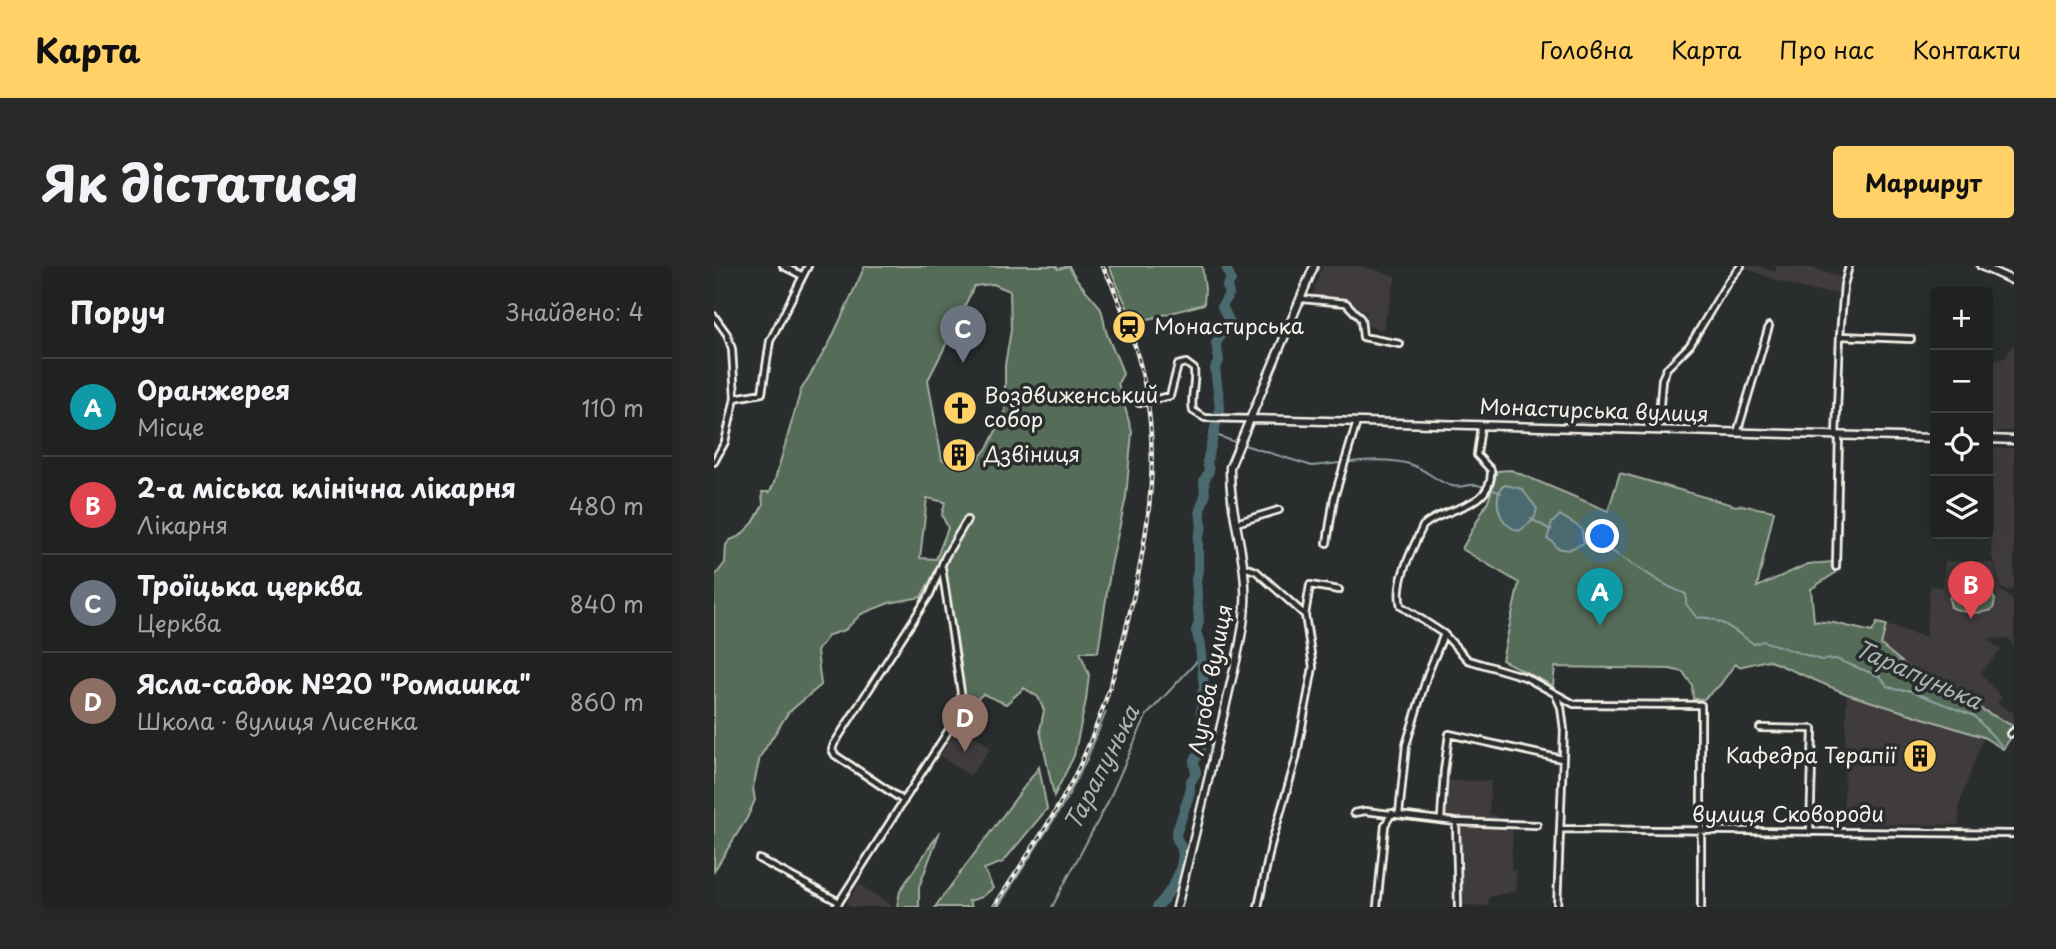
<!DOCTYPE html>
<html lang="uk">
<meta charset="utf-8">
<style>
:root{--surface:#202222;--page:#282a2a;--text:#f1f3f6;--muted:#a2a4a5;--line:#3d3f40;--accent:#ffd166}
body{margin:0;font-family:"Playpen Sans",sans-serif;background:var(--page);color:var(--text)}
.controls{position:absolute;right:21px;top:21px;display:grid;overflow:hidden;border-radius:7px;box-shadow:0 7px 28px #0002}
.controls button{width:63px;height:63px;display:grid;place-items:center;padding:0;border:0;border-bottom:2px solid var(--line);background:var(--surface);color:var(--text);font:35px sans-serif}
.you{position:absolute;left:889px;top:271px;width:24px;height:24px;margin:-18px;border:5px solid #fff;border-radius:50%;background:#1a73e8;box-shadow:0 0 0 10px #1a73e833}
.badge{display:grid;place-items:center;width:46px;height:46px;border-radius:50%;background:var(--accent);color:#fff;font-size:23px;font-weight:700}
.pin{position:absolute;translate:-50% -58px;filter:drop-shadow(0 2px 4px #0008)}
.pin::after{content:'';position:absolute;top:37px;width:24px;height:21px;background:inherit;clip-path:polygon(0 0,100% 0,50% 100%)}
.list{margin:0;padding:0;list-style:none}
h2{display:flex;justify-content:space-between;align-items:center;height:91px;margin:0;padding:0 28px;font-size:30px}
h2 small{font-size:23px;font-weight:400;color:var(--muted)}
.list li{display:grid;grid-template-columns:46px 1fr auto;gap:21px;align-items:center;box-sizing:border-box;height:98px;padding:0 28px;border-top:2px solid var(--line)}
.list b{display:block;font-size:26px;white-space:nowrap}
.list p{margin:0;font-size:23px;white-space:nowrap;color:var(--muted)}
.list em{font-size:23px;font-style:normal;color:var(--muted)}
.icon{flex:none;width:38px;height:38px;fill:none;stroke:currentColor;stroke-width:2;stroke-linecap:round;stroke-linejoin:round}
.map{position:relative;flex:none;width:1300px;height:641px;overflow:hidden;border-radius:7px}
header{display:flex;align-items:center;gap:42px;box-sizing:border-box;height:98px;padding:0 35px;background:var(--accent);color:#111}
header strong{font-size:33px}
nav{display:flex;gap:38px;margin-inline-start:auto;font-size:24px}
.intro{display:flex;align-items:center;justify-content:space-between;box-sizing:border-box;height:168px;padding:0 42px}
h1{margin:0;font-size:49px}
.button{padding:18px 32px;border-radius:7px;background:var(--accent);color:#111;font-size:24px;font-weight:700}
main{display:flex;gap:42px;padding:0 42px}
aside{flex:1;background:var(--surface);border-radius:7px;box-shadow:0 7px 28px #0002}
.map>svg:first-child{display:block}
.built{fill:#3f3b3e}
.green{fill:#546c59;stroke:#a4aea0;stroke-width:2;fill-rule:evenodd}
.water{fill:#4c6a6f;stroke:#8fa09f;stroke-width:2}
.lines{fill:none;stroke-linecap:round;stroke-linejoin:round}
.stream{stroke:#8fa09f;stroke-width:2}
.river{stroke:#4c6a6f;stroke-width:10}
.street-casing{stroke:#f4f1e8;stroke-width:10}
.secondary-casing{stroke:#f4f1e8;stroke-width:11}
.street{stroke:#2a2d2e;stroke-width:4.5}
.secondary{stroke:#2a2d2e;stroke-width:6}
.rail-casing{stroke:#f4f1e8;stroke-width:4.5}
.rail{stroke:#2a2d2e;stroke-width:2;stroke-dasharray:5;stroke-linecap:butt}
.labels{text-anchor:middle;stroke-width:7;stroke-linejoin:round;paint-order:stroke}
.poi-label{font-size:21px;fill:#f4f1e8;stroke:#2a2d2e;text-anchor:start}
.street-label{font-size:21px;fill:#f4f1e8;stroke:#2a2d2e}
.water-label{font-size:23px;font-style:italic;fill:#a8b4b2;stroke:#2a2d2e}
</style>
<header>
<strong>Карта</strong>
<nav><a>Головна</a><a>Карта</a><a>Про нас</a><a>Контакти</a></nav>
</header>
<div class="intro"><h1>Як дістатися</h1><a class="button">Маршрут</a></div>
<main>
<aside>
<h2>Поруч<small>Знайдено: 4</small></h2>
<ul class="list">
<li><span class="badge" style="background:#0f9aa8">A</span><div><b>Оранжерея</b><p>Місце</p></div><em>110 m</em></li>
<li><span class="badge" style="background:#e0444e">B</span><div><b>2-а міська клінічна лікарня</b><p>Лікарня</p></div><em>480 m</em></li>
<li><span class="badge" style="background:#6b7280">C</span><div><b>Троїцька церква</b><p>Церква</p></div><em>840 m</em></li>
<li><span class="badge" style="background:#8d6e63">D</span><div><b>Ясла-садок №20 &quot;Ромашка&quot;</b><p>Школа · вулиця Лисенка</p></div><em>860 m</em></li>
</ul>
</aside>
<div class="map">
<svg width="1300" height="641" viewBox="0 0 1300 641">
<rect width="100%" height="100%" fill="#2a2d2e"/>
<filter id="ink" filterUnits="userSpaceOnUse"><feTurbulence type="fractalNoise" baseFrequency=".0143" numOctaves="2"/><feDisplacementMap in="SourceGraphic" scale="14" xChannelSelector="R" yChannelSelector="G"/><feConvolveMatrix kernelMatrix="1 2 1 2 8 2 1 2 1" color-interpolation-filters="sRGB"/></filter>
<g filter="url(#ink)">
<path class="built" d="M 608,0 L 648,0 L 682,10 L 669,64 L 654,60 L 651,45 L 632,35 L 597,32 Z
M 1032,0 L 1044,0 L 1061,6 L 1063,0 L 1092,0 L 1126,11 L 1125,27 L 1099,25 L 1064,15 L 1032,2 Z
M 1300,77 L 1300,165 L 1286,165 L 1280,170 L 1276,169 L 1274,95 L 1291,92 Z
M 1279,182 L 1300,182 L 1300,323 L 1295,324 L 1287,323 L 1277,286 Z
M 1231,295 L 1279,297 L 1286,324 L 1300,335 L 1300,380 L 1294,372 L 1274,373 L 1287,384 L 1266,407 L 1288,432 L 1283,437 L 1300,447 L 1299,460 L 1205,410 L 1167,379 L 1172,359 L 1212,371 L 1216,320 L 1229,321 Z
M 1133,428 L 1269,471 L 1245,539 L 1245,559 L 1129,558 Z
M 246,458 L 277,482 L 256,510 L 226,490 Z
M 732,515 L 777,515 L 775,548 L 783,550 L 783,554 L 728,550 Z
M 747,560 L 799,563 L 797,605 L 802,605 L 802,625 L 775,631 L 774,640 L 745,639 Z
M 145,618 L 180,641 L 136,641 L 132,638 Z"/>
<path class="green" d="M 151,0 L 342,0 L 344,3 L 355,0 C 362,17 375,26 385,40 C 390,48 389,53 391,61 C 394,77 405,92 409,108 L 404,117 L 418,166 L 412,231 L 397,300 L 384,386 L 366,386 L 375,409 L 372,434 L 360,490 L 340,530 L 326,464 L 330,444 L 324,431 L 310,422 L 292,438 L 269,428 L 260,436 L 250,428 L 231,302 L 219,310 L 207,331 L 175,337 L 147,348 L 131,364 L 115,369 L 103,385 L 107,419 L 74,447 L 46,491 L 39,522 L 41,534 L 33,552 L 0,605 L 0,311 L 11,297 L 12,279 L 16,274 L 26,270 L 39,257 L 49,239 L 48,226 L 56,226 L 60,217 L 87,124 L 116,76 ZM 279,18 L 296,25 L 297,64 L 291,99 L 291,146 L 274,181 L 261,197 L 228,194 L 214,114 L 241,61 L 260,20 ZM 213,232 L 231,236 L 228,249 L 234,262 L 222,293 L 206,292 Z
M 395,0 L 488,0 L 491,23 L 490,38 L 420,57 Z
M 797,204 L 894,245 L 906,207 L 1022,240 L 1026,239 L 1060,245 L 1043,321 L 1094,298 L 1119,296 L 1121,307 L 1097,323 L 1100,355 L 1120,357 L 1158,366 L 1163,357 L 1172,359 L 1167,379 L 1205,410 L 1299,460 L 1293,466 L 1296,473 L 1289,483 L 1269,471 L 1133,428 L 1054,394 L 1025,401 L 1021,398 L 1006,419 L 990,433 L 979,433 L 978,419 L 969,406 L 956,403 L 841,401 L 839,420 L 788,394 L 805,317 L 748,283 L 775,233 L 783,205 Z
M 1246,324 L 1277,327 L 1281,334 L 1279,343 C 1269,349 1247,347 1237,341 L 1235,333 L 1239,326 Z
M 325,501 L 333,543 L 289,596 L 270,603 L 279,622 L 268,631 L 255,635 L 258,641 L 221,641 Z
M 226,565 L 205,621 L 205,641 L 183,641 L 186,625 Z"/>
<path class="water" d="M 792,219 L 808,223 L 823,243 L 820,254 L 805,265 C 786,260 779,238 787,221 Z
M 846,249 L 867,262 L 870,277 L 854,284 L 843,282 L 839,276 L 833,273 L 838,257 Z"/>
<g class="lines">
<path class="stream" d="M 499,168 L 521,176
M 530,179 L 598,200 L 626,197
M 636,196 C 653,194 678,193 695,198 C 711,202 722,216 738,220 C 751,223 756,215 770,221
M 779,224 L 787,227
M 817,253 L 837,264
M 884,280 C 892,281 897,285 904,289 C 927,302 948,320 972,328 L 972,338 L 983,352 C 1002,348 1025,368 1040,378 L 1049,375 L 1107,394 L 1122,393 L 1167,411 L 1173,420 L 1184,424 L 1194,424 L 1260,450 L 1288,480
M 284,641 L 351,536 L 373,493 L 392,446
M 338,641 L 393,538 L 432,450 L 487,391"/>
<path class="river" d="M 443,641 C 455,628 472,603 468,583 C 466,577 462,575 462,568 L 476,526 L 476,517 L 482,507 L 480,496 L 487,482 L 487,430 L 490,422 L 486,379 L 482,365 L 485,356 L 482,314 L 484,304 L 484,273 L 488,260 L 486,244 L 491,230 L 490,215 L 495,205 L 493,196 L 506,141 L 501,102 L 505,95 L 502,77 L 516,57 L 508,40 L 515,28 L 513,20 L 517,15 L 512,0"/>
<g class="street-casing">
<path id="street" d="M 69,0 L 89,10
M 588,33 L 632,37 L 647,53 L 649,71 L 686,78
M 0,50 L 13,68 L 18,83 L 21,132 L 11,176 L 0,196
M 1126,70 L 1197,73
M 21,132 L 48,127 L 56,75 L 94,0
M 425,137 L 456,130 L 464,99 L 472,97 L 480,103 C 482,117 476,130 479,145 L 491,152 L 538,153
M 944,164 L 948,113 L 953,102 L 976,79 L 1015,14 L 1027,0
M 1023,167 L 1055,60
M 1122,169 L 1126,70 L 1130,19 L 1135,0
M 522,257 L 565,244
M 613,277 L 620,232 L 643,156
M 530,301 L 542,305 L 591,349 L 599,401 L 582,493 L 557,579 L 544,641
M 1122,301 L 1125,169
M 591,349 L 596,319 L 625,324
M 730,368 L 754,394 L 811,411 L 860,438 L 987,439 L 987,641
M 842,430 L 847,441 L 850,464 L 843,641
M 1046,462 L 1099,463 L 1096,565
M 1296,468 L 1300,465
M 190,535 L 121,489 L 118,484 L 120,478 L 216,328 L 231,291 L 253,254
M 640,547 L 651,545 L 742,556 L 823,559
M 685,548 L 692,479 L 714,407 L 730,368 L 687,340 C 680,316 699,282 709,260 C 730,240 779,244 777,204 L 763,189 L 767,160
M 727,553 L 730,505 L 735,468 L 848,493
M 742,556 L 744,641
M 848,563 L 1300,568
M 45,593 L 125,636
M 122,641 L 243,451 L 248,433 L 228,302
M 663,641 L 671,559 L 678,547"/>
</g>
<g class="secondary-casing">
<path id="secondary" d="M 1267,0 L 1300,15
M 538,153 L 1221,172
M 1274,173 L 1300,174
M 463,641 C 480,574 496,506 512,438 C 519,406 529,372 531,339 C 534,292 515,248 516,201 L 600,0"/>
</g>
<use href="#street" class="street"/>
<use href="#secondary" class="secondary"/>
<g class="rail-casing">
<path id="rail" d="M 280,641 C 309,595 342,550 365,501 C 388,452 403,402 415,350 C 441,239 452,152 408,43 C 402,29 397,13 388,0"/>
</g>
<use href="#rail" class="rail"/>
</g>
</g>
<defs>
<g id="station-disc" transform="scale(1.75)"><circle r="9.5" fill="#ffd166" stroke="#2a2d2e"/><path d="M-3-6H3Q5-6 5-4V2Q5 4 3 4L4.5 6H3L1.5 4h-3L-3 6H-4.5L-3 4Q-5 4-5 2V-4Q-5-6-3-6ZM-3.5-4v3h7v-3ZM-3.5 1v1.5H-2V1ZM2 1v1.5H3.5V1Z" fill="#111"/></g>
<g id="church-disc" transform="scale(1.75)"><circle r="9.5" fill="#ffd166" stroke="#2a2d2e"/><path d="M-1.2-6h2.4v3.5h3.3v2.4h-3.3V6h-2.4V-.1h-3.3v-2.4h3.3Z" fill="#111"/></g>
<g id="building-disc" transform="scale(1.75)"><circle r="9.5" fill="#ffd166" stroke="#2a2d2e"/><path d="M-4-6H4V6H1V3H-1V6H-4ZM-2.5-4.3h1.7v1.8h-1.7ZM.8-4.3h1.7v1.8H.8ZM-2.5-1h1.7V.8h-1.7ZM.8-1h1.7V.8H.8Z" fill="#111"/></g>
</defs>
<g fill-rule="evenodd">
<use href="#station-disc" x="415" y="61"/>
<use href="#church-disc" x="246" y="142"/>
<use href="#building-disc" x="245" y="189"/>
<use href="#building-disc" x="1206" y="490"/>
</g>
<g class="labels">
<g class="poi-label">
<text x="440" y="68">Монастирська</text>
<text x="270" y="137">Воздвиженський<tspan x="270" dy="24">собор</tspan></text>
<text x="270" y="196">Дзвіниця</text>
<text x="1182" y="497" text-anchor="end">Кафедра Терапії</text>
</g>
<g class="street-label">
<text transform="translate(880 145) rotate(2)" y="7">Монастирська вулиця</text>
<text transform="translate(497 414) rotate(-79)" y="7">Лугова вулиця</text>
<text x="1074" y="556">вулиця Сковороди</text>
</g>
<g class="water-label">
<text transform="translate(1204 409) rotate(24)" y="8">Тарапунька</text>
<text transform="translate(388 502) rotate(-63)" y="8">Тарапунька</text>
</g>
</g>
</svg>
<div class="controls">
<button>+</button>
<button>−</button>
<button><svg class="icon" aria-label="locate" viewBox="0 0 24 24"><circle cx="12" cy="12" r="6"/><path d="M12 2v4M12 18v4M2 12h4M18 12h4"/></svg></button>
<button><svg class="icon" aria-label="layers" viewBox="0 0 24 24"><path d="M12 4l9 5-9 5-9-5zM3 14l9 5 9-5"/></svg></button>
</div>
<div class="you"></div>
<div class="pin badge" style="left:886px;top:360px;background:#0f9aa8">A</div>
<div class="pin badge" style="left:1257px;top:353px;background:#e0444e">B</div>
<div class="pin badge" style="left:249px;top:97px;background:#6b7280">C</div>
<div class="pin badge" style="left:251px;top:486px;background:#8d6e63">D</div>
</div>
</main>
